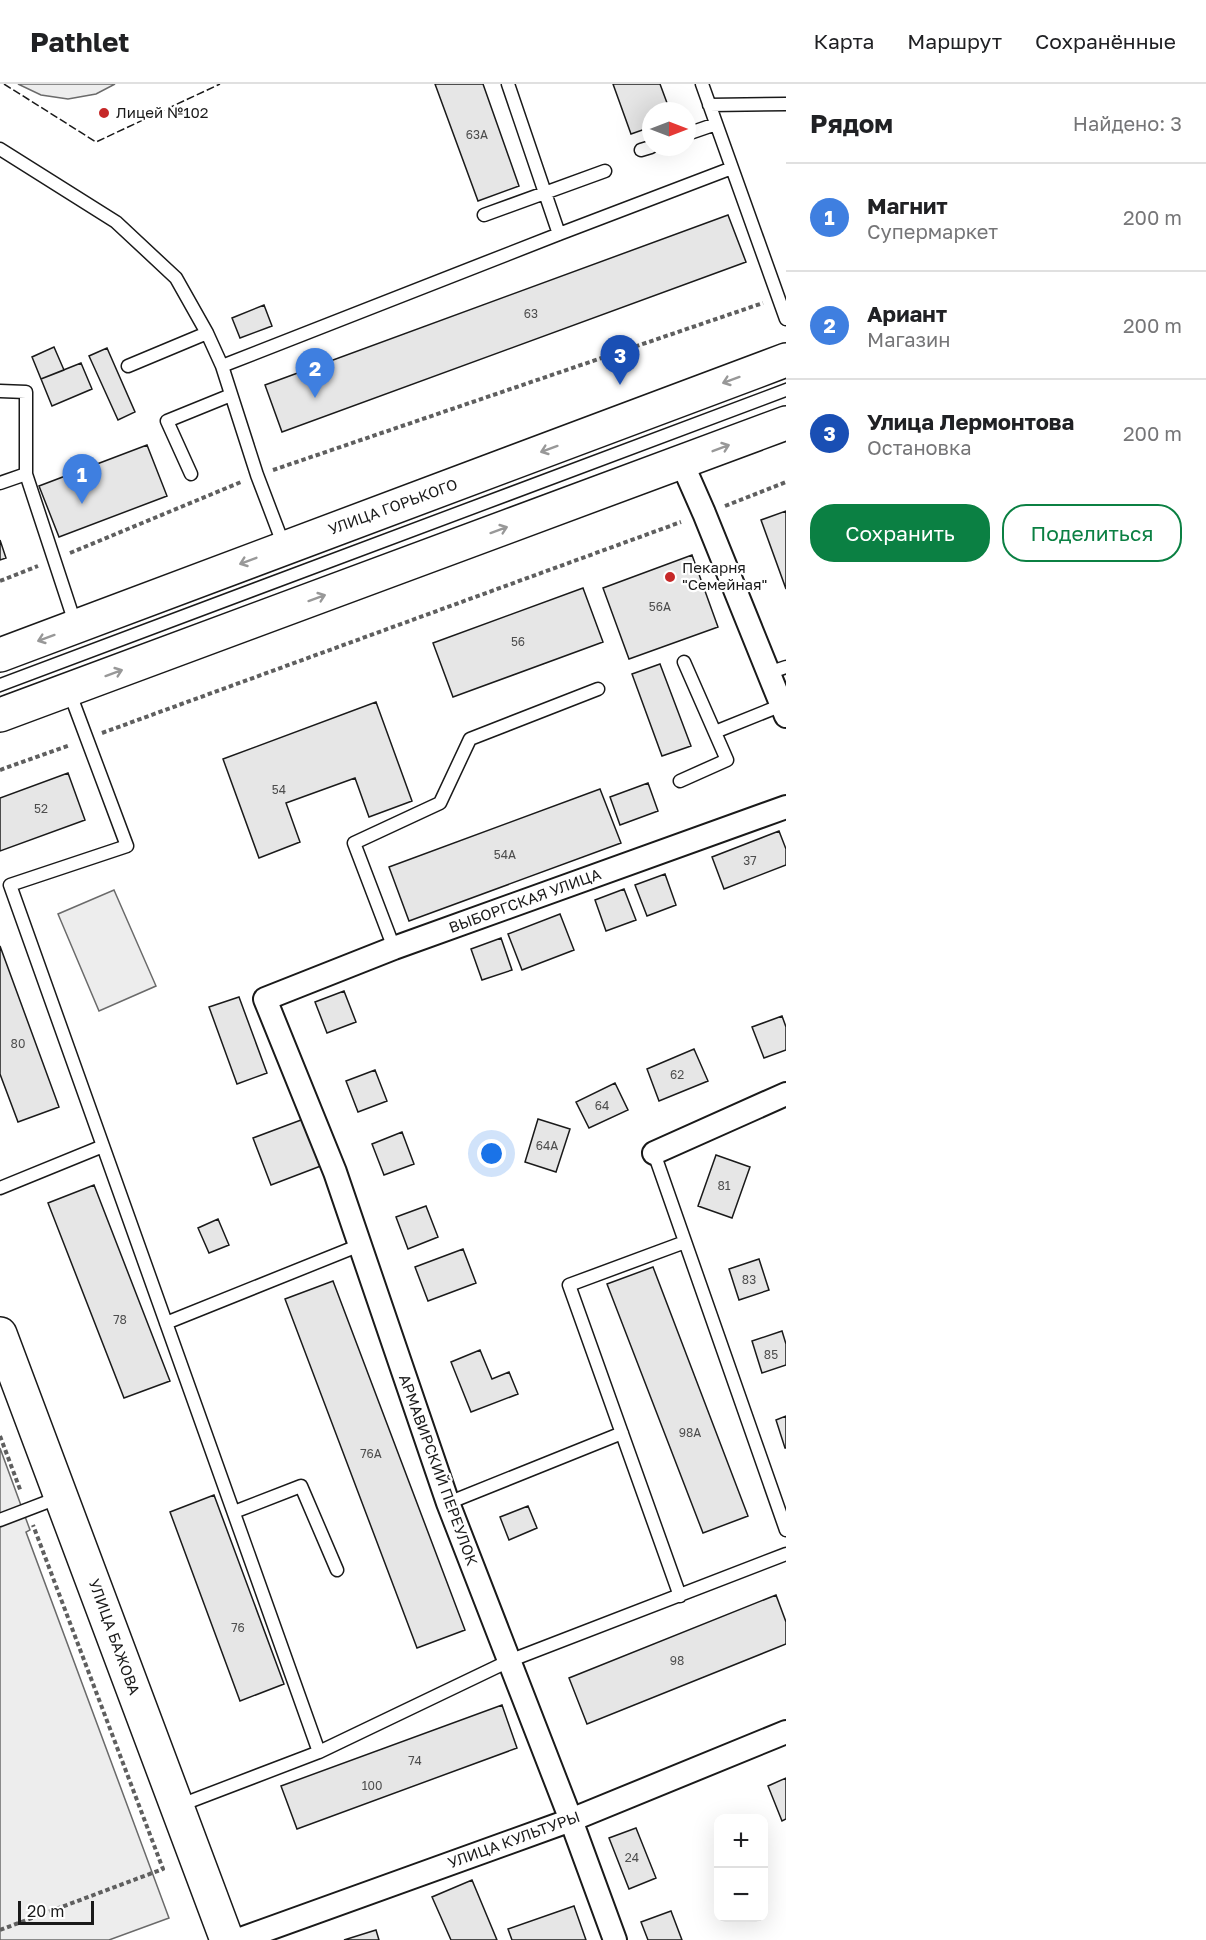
<!DOCTYPE html>
<html lang="ru">
<meta charset="utf-8">
<style>
:root{--surface:#fff;--page:#f6f6f6;--text:#202124;--muted:#757577;--line:#e0e0e0;--accent:#0b8043}
body{margin:0;font-family:"Golos Text",sans-serif;background:var(--page);color:var(--text)}
.controls{position:absolute;right:18px;bottom:18px;display:grid;overflow:hidden;border-radius:12px;box-shadow:0 6px 24px #0002}
.controls button{width:54px;height:54px;display:grid;place-items:center;padding:0;border:0;border-bottom:2px solid var(--line);background:var(--surface);color:var(--text);font:30px sans-serif}
.compass{position:absolute;left:642px;top:18px;width:54px;height:54px;border-radius:50%;background:var(--surface);box-shadow:0 6px 24px #0002;rotate:90deg}
.scale{position:absolute;left:18px;bottom:15px;width:76px;box-sizing:border-box;padding-left:6px;border:3px solid #1a1a1a;border-top:0;font-size:16px;line-height:21px;white-space:nowrap;color:#1a1a1a;-webkit-text-stroke:4px #fff;paint-order:stroke}
.you{position:absolute;left:492px;top:1070px;width:21px;height:21px;margin:-15px;border:4px solid #fff;border-radius:50%;background:#1a73e8;box-shadow:0 0 0 9px #1a73e833}
.badge{display:grid;place-items:center;width:39px;height:39px;border-radius:50%;background:var(--accent);color:#fff;font-size:20px;font-weight:700}
.pin{position:absolute;translate:-50% -50px;filter:drop-shadow(0 2px 3px #0008)}
.pin::after{content:'';position:absolute;top:32px;width:21px;height:18px;background:inherit;clip-path:polygon(0 0,100% 0,50% 100%)}
.list{margin:0;padding:0;list-style:none}
h2{display:flex;justify-content:space-between;align-items:center;height:78px;margin:0;padding:0 24px;font-size:26px}
h2 small{font-size:20px;font-weight:400;color:var(--muted)}
.list li{display:grid;grid-template-columns:39px 1fr auto;gap:18px;align-items:center;box-sizing:border-box;height:108px;padding:0 24px;border-top:2px solid var(--line)}
.list b{display:block;font-size:22px;white-space:nowrap}
.list p{margin:0;font-size:20px;white-space:nowrap;color:var(--muted)}
.list em{font-size:20px;font-style:normal;color:var(--muted)}
.actions{display:flex;gap:12px;padding:18px 24px}
.actions a{flex:1;padding:14px 0;border:2px solid var(--accent);border-radius:24px;text-align:center;font-size:21px;color:var(--accent)}
.actions .main{background:var(--accent);color:#fff}
.map{position:relative;flex:none;width:786px;height:1856px;overflow:hidden}
header{display:flex;align-items:center;gap:36px;box-sizing:border-box;height:84px;padding:0 30px;background:var(--surface);border-bottom:2px solid var(--line)}
header strong{font-size:28px}
nav{display:flex;gap:33px;margin-inline-start:auto;font-size:21px}
main{display:flex}
aside{flex:1;background:var(--surface)}
.map>svg:first-child{display:block}
.built{fill:#ededed;stroke:#6a6a6a;stroke-width:1.5}
.building{fill:#e6e6e6;stroke:#1a1a1a;stroke-width:1.5}
.lines{fill:none;stroke-linecap:round;stroke-linejoin:round}
.lane-casing{stroke:#1a1a1a;stroke-width:15}
.street-casing{stroke:#1a1a1a;stroke-width:26}
.secondary-casing{stroke:#1a1a1a;stroke-width:36}
.path{stroke:#5f5f5f;stroke-width:4;stroke-dasharray:4.5 3;stroke-linecap:butt}
.lane{stroke:#fff;stroke-width:12}
.street{stroke:#fff;stroke-width:22}
.secondary{stroke:#fff;stroke-width:33}
.tram{stroke:#1a1a1a;stroke-width:1.5}
.fence{stroke:#1a1a1a;stroke-width:1.5;stroke-dasharray:8 3;stroke-linecap:butt}
.oneway{stroke:#989898}
.poi-dot{fill:#c62828;stroke:#fff;stroke-width:2}
.labels{text-anchor:middle;stroke-width:4.5;stroke-linejoin:round;paint-order:stroke}
.number-label{font-size:12px;fill:#4d4d4d}
.poi-label{font-size:15px;fill:#1a1a1a;stroke:#fff;text-anchor:start}
.street-label{font-size:15px;fill:#1a1a1a;stroke:#fff}
</style>
<header>
<strong>Pathlet</strong>
<nav><a>Карта</a><a>Маршрут</a><a>Сохранённые</a></nav>
</header>
<main>
<div class="map">
<svg width="786" height="1856" viewBox="0 0 786 1856">
<rect width="100%" height="100%" fill="#fff"/>
<path class="built" d="M 18,0 L 115,0 L 96,10 L 68,15 L 41,11 Z
M 114,806 L 156,902 L 99,927 L 58,830 Z
M 0,1364 L 30,1446 L 26,1448 L 169,1834 L 109,1856 L 0,1856 Z"/>
<path class="building" d="M 435,0 L 483,0 L 519,102 L 478,117 Z
M 613,0 L 660,0 L 670,27 L 651,27 L 651,43 L 631,50 Z
M 728,131 L 746,178 L 282,348 L 265,301 Z
M 264,221 L 272,242 L 240,254 L 232,234 Z
M 54,263 L 64,286 L 41,295 L 32,273 Z
M 107,264 L 135,328 L 118,336 L 89,272 Z
M 81,279 L 92,305 L 52,322 L 41,295 Z
M 147,361 L 167,412 L 59,453 L 39,402 Z
M 786,427 L 786,505 L 761,436 Z
M 0,456 L 6,474 L 0,476 Z
M 692,471 L 718,543 L 629,575 L 603,504 Z
M 583,504 L 603,558 L 453,613 L 433,559 Z
M 660,580 L 691,662 L 662,672 L 632,590 Z
M 376,618 L 412,717 L 369,733 L 355,694 L 286,719 L 300,758 L 259,774 L 223,675 Z
M 68,689 L 85,736 L 0,767 L 0,714 Z
M 648,699 L 658,727 L 620,741 L 610,713 Z
M 600,705 L 621,759 L 409,837 L 389,783 Z
M 779,747 L 786,765 L 786,781 L 724,805 L 712,773 Z
M 665,790 L 676,821 L 647,832 L 635,801 Z
M 624,805 L 636,836 L 606,847 L 595,816 Z
M 560,830 L 574,866 L 522,886 L 508,850 Z
M 501,854 L 512,886 L 482,896 L 471,865 Z
M 0,862 L 59,1023 L 18,1038 L 0,990 Z
M 344,907 L 356,938 L 327,949 L 315,918 Z
M 239,913 L 267,989 L 237,1000 L 209,923 Z
M 782,932 L 786,943 L 786,966 L 764,974 L 752,943 Z
M 694,965 L 708,997 L 659,1017 L 647,985 Z
M 375,986 L 387,1017 L 358,1028 L 346,997 Z
M 615,999 L 628,1026 L 589,1044 L 576,1018 Z
M 309,1033 L 326,1080 L 271,1101 L 253,1054 Z
M 538,1035 L 570,1045 L 556,1088 L 525,1078 Z
M 402,1048 L 414,1080 L 384,1091 L 372,1060 Z
M 716,1071 L 750,1083 L 732,1134 L 698,1122 Z
M 94,1101 L 170,1297 L 124,1314 L 48,1119 Z
M 426,1122 L 438,1153 L 408,1165 L 396,1133 Z
M 218,1135 L 229,1161 L 209,1169 L 198,1144 Z
M 463,1165 L 476,1199 L 428,1217 L 415,1183 Z
M 759,1175 L 769,1206 L 739,1216 L 729,1185 Z
M 653,1183 L 748,1432 L 703,1449 L 607,1200 Z
M 333,1197 L 465,1546 L 417,1564 L 285,1215 Z
M 782,1247 L 786,1260 L 786,1281 L 762,1289 L 752,1257 Z
M 480,1266 L 492,1295 L 509,1288 L 518,1310 L 471,1328 L 451,1278 Z
M 786,1332 L 786,1364 L 785,1364 L 776,1336 Z
M 214,1411 L 284,1600 L 240,1617 L 170,1428 Z
M 528,1422 L 537,1444 L 509,1456 L 500,1433 Z
M 776,1511 L 786,1538 L 786,1560 L 587,1640 L 569,1594 Z
M 502,1621 L 517,1664 L 297,1745 L 281,1702 Z
M 786,1694 L 786,1735 L 782,1737 L 768,1702 Z
M 636,1744 L 656,1794 L 629,1805 L 609,1754 Z
M 472,1796 L 497,1856 L 451,1856 L 432,1813 Z
M 574,1822 L 586,1856 L 512,1856 L 508,1845 Z
M 671,1827 L 682,1856 L 648,1856 L 641,1838 Z
M 376,1846 L 379,1856 L 344,1856 Z"/>
<g class="lines">
<g class="lane-casing">
<path id="lane" d="M 508,0 L 559,150
M 702,0 L 786,235
M 709,21 L 786,20
M 687,50 L 716,40
M 0,65 L 116,138 L 176,194 L 207,249 L 222,282 L 257,391 L 284,462
M 641,66 L 651,63
M 484,131 L 605,87
M 128,282 L 207,249
M 222,282 L 559,150 L 732,84
M 0,307 L 26,308 L 26,390 L 76,542
M 191,390 L 167,337 L 231,311
M 0,399 L 26,390
M 768,589 L 786,583
M 69,607 L 127,762 L 10,801 L 319,1668
M 715,648 L 782,621
M 680,697 L 727,676 L 684,578
M 394,864 L 354,759 L 440,719 L 470,655 L 598,605
M 654,1069 L 786,1446
M 0,1104 L 103,1062
M 166,1239 L 360,1161
M 448,1419 L 622,1349
M 234,1428 L 301,1402 L 337,1486
M 0,1436 L 60,1413
M 680,1512 L 569,1201 L 685,1158
M 178,1722 L 319,1668 L 509,1577 L 786,1470"/>
</g>
<g class="street-casing">
<path id="street" d="M 682,379 L 704,429 L 786,632
M 654,1069 L 786,1010
M 238,1856 L 571,1736 L 786,1648
M 615,1856 L 571,1736 L 448,1419 L 335,1088 L 265,915 L 394,864 L 786,723"/>
</g>
<g class="secondary-casing">
<path id="secondary" d="M 0,571 L 786,276
M 0,631 L 786,339
M 0,1250 L 227,1856"/>
</g>
<path class="path" d="M 273,386 L 763,219
M 725,422 L 786,398
M 70,469 L 241,398
M 0,497 L 38,482
M 102,649 L 681,438
M 0,686 L 70,661
M 0,1352 L 21,1408
M 0,1846 L 163,1785 L 33,1441"/>
<use href="#lane" class="lane"/>
<use href="#street" class="street"/>
<use href="#secondary" class="secondary"/>
<path class="tram" d="M 0,594 L 786,299
M 0,608 L 786,313"/>
<path class="fence" d="M 4,0 L 96,58 L 220,0"/>
</g>
<defs><path id="oneway-shaft" d="M-6 0H5M1.5-3L5.5 0L1.5 3" fill="none" stroke-width="1.6" stroke-linecap="round" stroke-linejoin="round" transform="scale(1.5)"/></defs>
<g class="oneway">
<use href="#oneway-shaft" transform="translate(731 296) rotate(160)"/>
<use href="#oneway-shaft" transform="translate(721 364) rotate(-21)"/>
<use href="#oneway-shaft" transform="translate(549 365) rotate(160)"/>
<use href="#oneway-shaft" transform="translate(499 446) rotate(-20)"/>
<use href="#oneway-shaft" transform="translate(248 477) rotate(159)"/>
<use href="#oneway-shaft" transform="translate(317 514) rotate(-20)"/>
<use href="#oneway-shaft" transform="translate(46 554) rotate(160)"/>
<use href="#oneway-shaft" transform="translate(114 589) rotate(-20)"/>
</g>
<g class="poi-dot">
<circle cx="104" cy="29" r="6"/>
<circle cx="670" cy="493" r="6"/>
</g>
<g class="labels">
<g class="number-label">
<text x="477" y="55">63А</text>
<text x="531" y="234">63</text>
<text x="660" y="527">56А</text>
<text x="518" y="562">56</text>
<text x="279" y="710">54</text>
<text x="41" y="729">52</text>
<text x="505" y="775">54А</text>
<text x="750" y="781">37</text>
<text x="18" y="964">80</text>
<text x="677" y="995">62</text>
<text x="602" y="1026">64</text>
<text x="547" y="1066">64А</text>
<text x="724" y="1106">81</text>
<text x="749" y="1200">83</text>
<text x="120" y="1240">78</text>
<text x="771" y="1275">85</text>
<text x="690" y="1353">98А</text>
<text x="371" y="1374">76А</text>
<text x="238" y="1548">76</text>
<text x="677" y="1581">98</text>
<text x="415" y="1681">74</text>
<text x="372" y="1706">100</text>
<text x="632" y="1778">24</text>
</g>
<g class="poi-label">
<text x="116" y="34">Лицей №102</text>
<text x="682" y="489">Пекарня<tspan x="682" dy="17">"Семейная"</tspan></text>
</g>
<g class="street-label">
<text transform="translate(393 423) rotate(-20)" y="5">УЛИЦА ГОРЬКОГО</text>
<text transform="translate(525 817) rotate(-20)" y="5">ВЫБОРГСКАЯ УЛИЦА</text>
<text transform="translate(438 1386) rotate(70)" y="5">АРМАВИРСКИЙ ПЕРЕУЛОК</text>
<text transform="translate(114 1553) rotate(70)" y="5">УЛИЦА БАЖОВА</text>
<text transform="translate(514 1756) rotate(-20)" y="5">УЛИЦА КУЛЬТУРЫ</text>
</g>
</g>
</svg>
<div class="controls">
<button>+</button>
<button>−</button>
</div>
<svg class="compass" viewBox="-18 -18 36 36"><path d="M0-13l5 13h-10z" fill="#e53935"/><path d="M0 13l5-13h-10z" fill="#757577"/></svg>
<div class="scale">20 m</div>
<div class="you"></div>
<div class="pin badge" style="left:82px;top:420px;background:#3f7fe0">1</div>
<div class="pin badge" style="left:315px;top:314px;background:#3f7fe0">2</div>
<div class="pin badge" style="left:620px;top:301px;background:#1a4fb4">3</div>
</div>
<aside>
<h2>Рядом<small>Найдено: 3</small></h2>
<ul class="list">
<li><span class="badge" style="background:#3f7fe0">1</span><div><b>Магнит</b><p>Супермаркет</p></div><em>200 m</em></li>
<li><span class="badge" style="background:#3f7fe0">2</span><div><b>Ариант</b><p>Магазин</p></div><em>200 m</em></li>
<li><span class="badge" style="background:#1a4fb4">3</span><div><b>Улица Лермонтова</b><p>Остановка</p></div><em>200 m</em></li>
</ul>
<div class="actions"><a class="main">Сохранить</a><a>Поделиться</a></div>
</aside>
</main>
